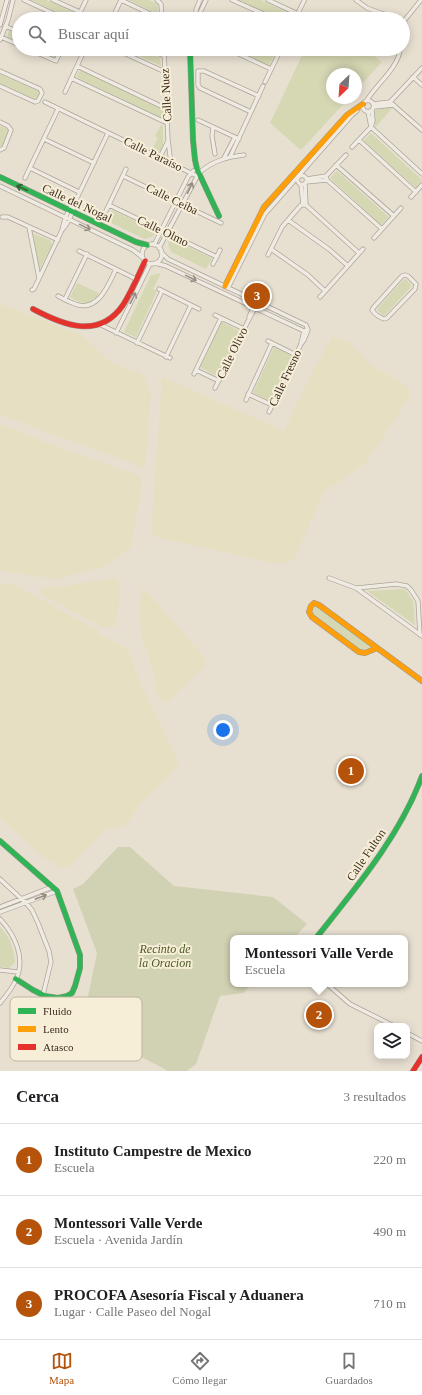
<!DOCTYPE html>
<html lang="es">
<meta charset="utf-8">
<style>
:root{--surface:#fff;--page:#f6f6f6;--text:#202124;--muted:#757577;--line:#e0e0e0;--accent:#b45309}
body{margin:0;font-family:"Times New Roman",serif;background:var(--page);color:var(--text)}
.controls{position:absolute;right:12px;bottom:12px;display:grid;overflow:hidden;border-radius:8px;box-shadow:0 2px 10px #0003}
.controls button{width:36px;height:36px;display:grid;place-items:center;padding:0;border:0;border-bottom:1px solid var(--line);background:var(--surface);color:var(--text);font:20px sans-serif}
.compass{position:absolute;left:326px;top:68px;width:36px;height:36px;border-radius:50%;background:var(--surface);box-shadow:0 2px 10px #0003;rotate:205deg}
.you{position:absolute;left:223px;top:730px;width:14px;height:14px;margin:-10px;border:3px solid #fff;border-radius:50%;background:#1a73e8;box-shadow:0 0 0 6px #1a73e833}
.badge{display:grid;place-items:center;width:26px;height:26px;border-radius:50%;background:var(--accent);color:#fff;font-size:13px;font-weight:700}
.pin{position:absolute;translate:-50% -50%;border:2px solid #fff;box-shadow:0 1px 4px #0006}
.popup{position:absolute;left:230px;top:935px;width:178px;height:52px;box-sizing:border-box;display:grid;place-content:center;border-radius:8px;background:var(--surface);filter:drop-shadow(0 1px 3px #0005);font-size:13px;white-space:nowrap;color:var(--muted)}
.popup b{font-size:15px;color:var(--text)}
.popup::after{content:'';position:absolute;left:50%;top:100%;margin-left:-8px;border:8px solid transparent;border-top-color:var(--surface)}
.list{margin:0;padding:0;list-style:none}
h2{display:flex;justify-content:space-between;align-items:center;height:52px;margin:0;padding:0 16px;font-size:17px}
h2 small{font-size:13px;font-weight:400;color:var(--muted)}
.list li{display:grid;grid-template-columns:26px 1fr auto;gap:12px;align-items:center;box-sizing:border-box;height:72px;padding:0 16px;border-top:1px solid var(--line)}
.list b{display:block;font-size:15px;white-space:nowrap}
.list p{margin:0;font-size:13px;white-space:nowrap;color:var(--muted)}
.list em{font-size:13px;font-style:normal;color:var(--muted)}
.icon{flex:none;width:22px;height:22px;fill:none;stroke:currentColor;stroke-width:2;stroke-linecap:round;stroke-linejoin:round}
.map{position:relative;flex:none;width:422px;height:1071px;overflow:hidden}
.search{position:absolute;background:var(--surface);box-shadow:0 2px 10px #0003;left:12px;right:12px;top:12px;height:44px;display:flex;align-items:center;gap:10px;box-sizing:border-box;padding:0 14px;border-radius:22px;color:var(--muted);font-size:15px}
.sheet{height:268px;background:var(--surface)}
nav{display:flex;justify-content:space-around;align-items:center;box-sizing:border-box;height:56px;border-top:1px solid var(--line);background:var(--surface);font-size:11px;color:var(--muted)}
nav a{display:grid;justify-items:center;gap:2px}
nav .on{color:var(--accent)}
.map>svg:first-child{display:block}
.farmland{fill:#e6dfc2}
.green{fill:#d6d7b3}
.cemetery{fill:#d1d1b3}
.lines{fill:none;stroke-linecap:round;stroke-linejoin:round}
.street-casing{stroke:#ada599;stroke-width:5}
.fast-casing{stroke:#9c958a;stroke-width:6}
.slow-casing{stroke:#9c958a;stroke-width:6}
.jam-casing{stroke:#9c958a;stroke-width:6}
.street{stroke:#efebe3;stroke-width:3.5}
.fast{stroke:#30b455;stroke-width:5}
.slow{stroke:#ff9f0a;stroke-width:5}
.jam{stroke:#e5322d;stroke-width:5}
.oneway{stroke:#385d33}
.oneway2{stroke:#968c82}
.labels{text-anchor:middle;stroke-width:4;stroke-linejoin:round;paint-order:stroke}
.street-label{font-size:12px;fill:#3d2e20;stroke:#f7eed8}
.park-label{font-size:12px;font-style:italic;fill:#4d5a26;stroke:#f7eed8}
.key{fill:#f7eed8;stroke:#bfb4a1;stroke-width:1}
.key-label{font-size:11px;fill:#3d2e20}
</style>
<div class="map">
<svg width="422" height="1071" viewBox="0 0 422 1071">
<rect width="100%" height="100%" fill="#e7e0d1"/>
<path class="farmland" d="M 0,304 L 81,335 L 111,362 L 129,370 L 140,373 L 145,379 L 151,394 L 145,468 L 0,415 Z
M 332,336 L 348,342 L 370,364 L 406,386 L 409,391 L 409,398 L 375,450 L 367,461 L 356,470 L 328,489 L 323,495 L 294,559 L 285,563 L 273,563 L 155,537 L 151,534 L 162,377 L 284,431 L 306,385 Z
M 0,424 L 55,446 L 140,476 L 142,484 L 131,548 L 103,567 L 57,579 L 20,574 L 0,570 Z
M 116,578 L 120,585 L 119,607 L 115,626 L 102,627 L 42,595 L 41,587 L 56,587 Z
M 0,583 L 14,585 L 95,628 L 99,634 L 128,649 L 137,675 L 179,762 L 167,779 L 140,804 L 125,826 L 105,830 L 69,866 L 62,868 L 45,858 L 0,818 Z
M 142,587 L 156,601 L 207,661 L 202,669 L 168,701 L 163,703 L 157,695 L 154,675 L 148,655 L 141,639 L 140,607 Z"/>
<path class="green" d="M 31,0 L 47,0 L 77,14 L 74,19 L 72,19 Z
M 128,0 L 149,0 L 158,4 L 158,14 Z
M 236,0 L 261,0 L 293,15 L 291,19 L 277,19 Z
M 9,31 L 19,35 L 19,42 L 7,37 Z
M 33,49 L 49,49 L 58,53 L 55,59 Z
M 125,49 L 142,49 L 160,58 L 161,66 Z
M 233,49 L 258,49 L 274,56 L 269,66 Z
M 305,49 L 365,49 L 382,62 L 356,90 L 356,74 L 332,74 L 332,98 L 349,98 L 301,150 L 270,123 Z
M 80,70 L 163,110 L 163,119 L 76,77 Z
M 0,74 L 40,92 L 37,100 L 0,83 Z
M 393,107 L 375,128 L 375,111 L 378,108 Z
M 161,125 L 163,126 L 163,145 L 160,152 L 153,148 L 158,138 L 155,136 Z
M 0,126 L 9,130 L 2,148 L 0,147 Z
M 371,133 L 422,180 L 416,188 L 364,141 Z
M 337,171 L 389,217 L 381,225 L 330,178 Z
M 112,210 L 156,231 L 154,236 L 145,239 L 107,221 Z
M 35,234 L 51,241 L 52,245 L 39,271 L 33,235 Z
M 170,238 L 212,258 L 206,269 L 171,252 L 168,244 Z
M 161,273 L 153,289 L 157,291 L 136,337 L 124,332 L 151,275 Z
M 406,279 L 411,285 L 411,287 L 384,316 L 377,310 L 378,308 L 403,280 Z
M 77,283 L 99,293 L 97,297 L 87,303 L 79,302 L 70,297 Z
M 222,322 L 238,330 L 239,333 L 218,375 L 216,376 L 200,367 L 220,324 Z
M 274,347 L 292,356 L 270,401 L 253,393 Z
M 405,589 L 413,601 L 415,625 L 367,591 Z
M 315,606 L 371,647 L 362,650 L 312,613 Z
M 0,927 C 10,937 14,948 15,962 L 9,968 L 0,967 Z"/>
<path class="cemetery" d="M 118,847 L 130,847 L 174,886 L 273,897 L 307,924 L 294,938 L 233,938 L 233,984 L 252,984 L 243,993 L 220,996 L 196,1064 L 187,1071 L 168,1071 L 82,1025 L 97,953 L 73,889 L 83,884 Z"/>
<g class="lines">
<g class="street-casing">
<path id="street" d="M 24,0 L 65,19
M 53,0 L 80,12
M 121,0 L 161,19
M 157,0 L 161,4 L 162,19
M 232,0 L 275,19
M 268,0 L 298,14
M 356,0 L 367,8 L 397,19
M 77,19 L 86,0
M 112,19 L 121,0
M 196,19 L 196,10 L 200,0
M 197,19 L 206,0
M 295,19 L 304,1
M 404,21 L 421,0
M 0,25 L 7,0
M 5,26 L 19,32
M 1,37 L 19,45
M 403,38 L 407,30 L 404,21
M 0,40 L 8,20 L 13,0
M 28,49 L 56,61 L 60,52 L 55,49
M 115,49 L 165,72
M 149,49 L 164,56
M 164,49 L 168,140 L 171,163
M 228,49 L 271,69
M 268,49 L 279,54
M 97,50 L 98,49
M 77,66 L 167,109
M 0,71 L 40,89 L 42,93 L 38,101 L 35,102 L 0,86
M 413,77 L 422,85
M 71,78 L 167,123
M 265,82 L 281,49
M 65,92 L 83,53
M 367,100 C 376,85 399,67 400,49
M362.5 106a5.5 5.5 0 1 1 11 0a5.5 5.5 0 1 1-11 0Z
M 45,102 L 197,176
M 390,102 L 422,130
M 373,104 L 390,102 L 422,68
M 374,107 L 394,105
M 251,112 L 200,88 L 198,85 L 198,71 L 204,71 L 259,96
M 368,112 L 371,127 L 422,174
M 198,120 L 239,139
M 0,122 L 8,126 L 11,130 L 4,148 L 0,150
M 213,127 L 212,136 L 215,154
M 44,139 L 94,163
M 359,140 L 416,192
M 352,147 L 371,127 L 373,121 L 372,110
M 160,157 L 168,141
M 230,157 L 263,86
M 224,158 L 235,137
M 336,165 L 394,216
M 30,168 L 79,192
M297.5 180a4.5 4.5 0 1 1 9 0a4.5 4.5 0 1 1-9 0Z
M 123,176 L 221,223
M 326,176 L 327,180 L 382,229
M 25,178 L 58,109
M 307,179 L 326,176 L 346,155
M 306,182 L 327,180
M 305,184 L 306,205 L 359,253
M 301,185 L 303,205
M 0,186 L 133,250 L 142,257
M 411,197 L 422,185
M 109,205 L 217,257
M 106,211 L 126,169
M 2,217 L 8,217 L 58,240
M 288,220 L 330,250 L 348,266
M 29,227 L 39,278
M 62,230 C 63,223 70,204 76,200 L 108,133
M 374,238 L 401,208
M142 254a10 10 0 1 1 20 0a10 10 0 1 1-20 0Z
M 154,245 L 188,177 L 193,171 L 198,169
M 159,248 L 199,173 C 212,161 227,157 244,155
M 271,249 L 308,275 L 325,291
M 79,251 L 136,279
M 161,252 L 168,259 L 306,325 L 308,330
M 268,255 L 282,227 L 301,205 L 306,205
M 155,263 L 166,266 L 304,331 L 308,330
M 213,264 L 220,250
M 405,275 L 408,276 L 416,284 L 415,289 L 387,318 L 384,319 C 379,317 375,315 372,310 L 374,307 L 402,276 Z
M 228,288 L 265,214 L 352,115 L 357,111
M 159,289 L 199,309
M 32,290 L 34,289 L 62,230 C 69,223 74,209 76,200
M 58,296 C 63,299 69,302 75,304 C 98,313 109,284 116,269
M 320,297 L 363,249
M 65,299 L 87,254
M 215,315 L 244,329
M 249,317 L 256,301
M 99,324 L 170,358
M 116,333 L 150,264
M 268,341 L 296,355
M 137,343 L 162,291
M 301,343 L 304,331
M 166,357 L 191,305
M 196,370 L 219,381
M 194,374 L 221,318
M 215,388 L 244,329 L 258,302
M 248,394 L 272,405
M 246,400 L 272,343
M 269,412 L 301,344 L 304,340 L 308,330
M 329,578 L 356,588 L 422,636
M 357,588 L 396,584 L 407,586 L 411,590 L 418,601 L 420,635
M 0,879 L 26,903 L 32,910 L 38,923 L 49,951 L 51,962 L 43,995
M 0,907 L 52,887
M 0,912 L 57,891
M 0,919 C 15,935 26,958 16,980 C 12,988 6,996 0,1003
M 0,970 L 18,972
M 327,984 L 350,1004 L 394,1026
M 407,1033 L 422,1041"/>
</g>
<g class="fast-casing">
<path id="fast" d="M 190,49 L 193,140 L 195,160 L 197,169 L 219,216
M 0,177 L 136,242 L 147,245
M 0,841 L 57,891 L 80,955 L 80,968 L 75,986 L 72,993 L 67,996 L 58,998 L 45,996 L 33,990 L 16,979
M 316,938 C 355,889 400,836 422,776"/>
</g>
<g class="slow-casing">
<path id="slow" d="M 225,286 L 264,207 L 347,115 L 363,104
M 377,648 L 365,653 L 359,652 L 312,617 L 309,612 L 311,606 L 314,603 L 319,605 L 422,681"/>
</g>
<g class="jam-casing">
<path id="jam" d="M 33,309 C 63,325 99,340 123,305 C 132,291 138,276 145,261
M 413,1071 L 422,1057"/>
</g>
<use href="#street" class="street"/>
<use href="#fast" class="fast"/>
<use href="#slow" class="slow"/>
<use href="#jam" class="jam"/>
</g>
<defs><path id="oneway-shaft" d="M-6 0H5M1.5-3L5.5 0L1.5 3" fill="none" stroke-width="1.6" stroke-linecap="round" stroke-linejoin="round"/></defs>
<use class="oneway" href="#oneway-shaft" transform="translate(22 188) rotate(-155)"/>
<g class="oneway2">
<use href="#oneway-shaft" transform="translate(190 188) rotate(-64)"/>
<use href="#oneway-shaft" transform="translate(85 227) rotate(26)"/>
<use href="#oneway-shaft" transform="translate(191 278) rotate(26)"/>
<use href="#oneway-shaft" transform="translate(133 298) rotate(-64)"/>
<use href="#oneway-shaft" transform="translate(41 897) rotate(-20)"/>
</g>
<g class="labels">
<g class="street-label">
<text transform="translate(166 95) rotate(-93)" y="4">Calle Nuez</text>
<text transform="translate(153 154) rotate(26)" y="4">Calle Paraíso</text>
<text transform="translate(172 199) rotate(26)" y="4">Calle Ceiba</text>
<text transform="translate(77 203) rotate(25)" y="4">Calle del Nogal</text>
<text transform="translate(163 231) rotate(26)" y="4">Calle Olmo</text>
<text transform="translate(232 353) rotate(-64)" y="4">Calle Olivo</text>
<text transform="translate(285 378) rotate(-65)" y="4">Calle Fresno</text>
<text transform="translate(366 855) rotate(-56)" y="4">Calle Fulton</text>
</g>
<g class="park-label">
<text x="165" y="953">Recinto de<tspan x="165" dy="14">la Oracion</tspan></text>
</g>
</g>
<rect x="10" y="997" width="132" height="64" rx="6" class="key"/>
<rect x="18" y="1008" width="18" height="6" fill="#30b455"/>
<rect x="18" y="1026" width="18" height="6" fill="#ff9f0a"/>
<rect x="18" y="1044" width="18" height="6" fill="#e5322d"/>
<g class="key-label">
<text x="43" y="1015">Fluido</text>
<text x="43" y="1033">Lento</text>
<text x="43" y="1051">Atasco</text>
</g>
</svg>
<div class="controls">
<button><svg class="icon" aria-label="layers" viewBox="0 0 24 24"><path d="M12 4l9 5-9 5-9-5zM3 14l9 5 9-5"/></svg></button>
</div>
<svg class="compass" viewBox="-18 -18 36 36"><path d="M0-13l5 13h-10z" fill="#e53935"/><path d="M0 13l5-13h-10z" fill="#757577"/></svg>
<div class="you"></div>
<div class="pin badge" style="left:351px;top:771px">1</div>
<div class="pin badge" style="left:319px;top:1015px">2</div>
<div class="popup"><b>Montessori Valle Verde</b>Escuela</div>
<div class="pin badge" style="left:257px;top:296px">3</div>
<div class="search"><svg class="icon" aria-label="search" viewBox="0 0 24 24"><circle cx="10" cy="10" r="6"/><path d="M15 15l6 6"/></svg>Buscar aquí</div>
</div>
<section class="sheet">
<h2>Cerca<small>3 resultados</small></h2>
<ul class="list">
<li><span class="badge">1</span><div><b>Instituto Campestre de Mexico</b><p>Escuela</p></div><em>220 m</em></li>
<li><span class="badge">2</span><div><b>Montessori Valle Verde</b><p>Escuela · Avenida Jardín</p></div><em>490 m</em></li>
<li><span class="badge">3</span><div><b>PROCOFA Asesoría Fiscal y Aduanera</b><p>Lugar · Calle Paseo del Nogal</p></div><em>710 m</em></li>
</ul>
</section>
<nav>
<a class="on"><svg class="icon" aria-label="map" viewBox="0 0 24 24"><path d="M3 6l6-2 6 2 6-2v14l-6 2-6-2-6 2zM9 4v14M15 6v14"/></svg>Mapa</a>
<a><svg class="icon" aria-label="directions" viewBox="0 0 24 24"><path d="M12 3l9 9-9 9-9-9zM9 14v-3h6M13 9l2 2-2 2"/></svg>Cómo llegar</a>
<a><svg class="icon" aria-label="saved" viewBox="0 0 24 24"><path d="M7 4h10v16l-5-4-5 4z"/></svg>Guardados</a>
</nav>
